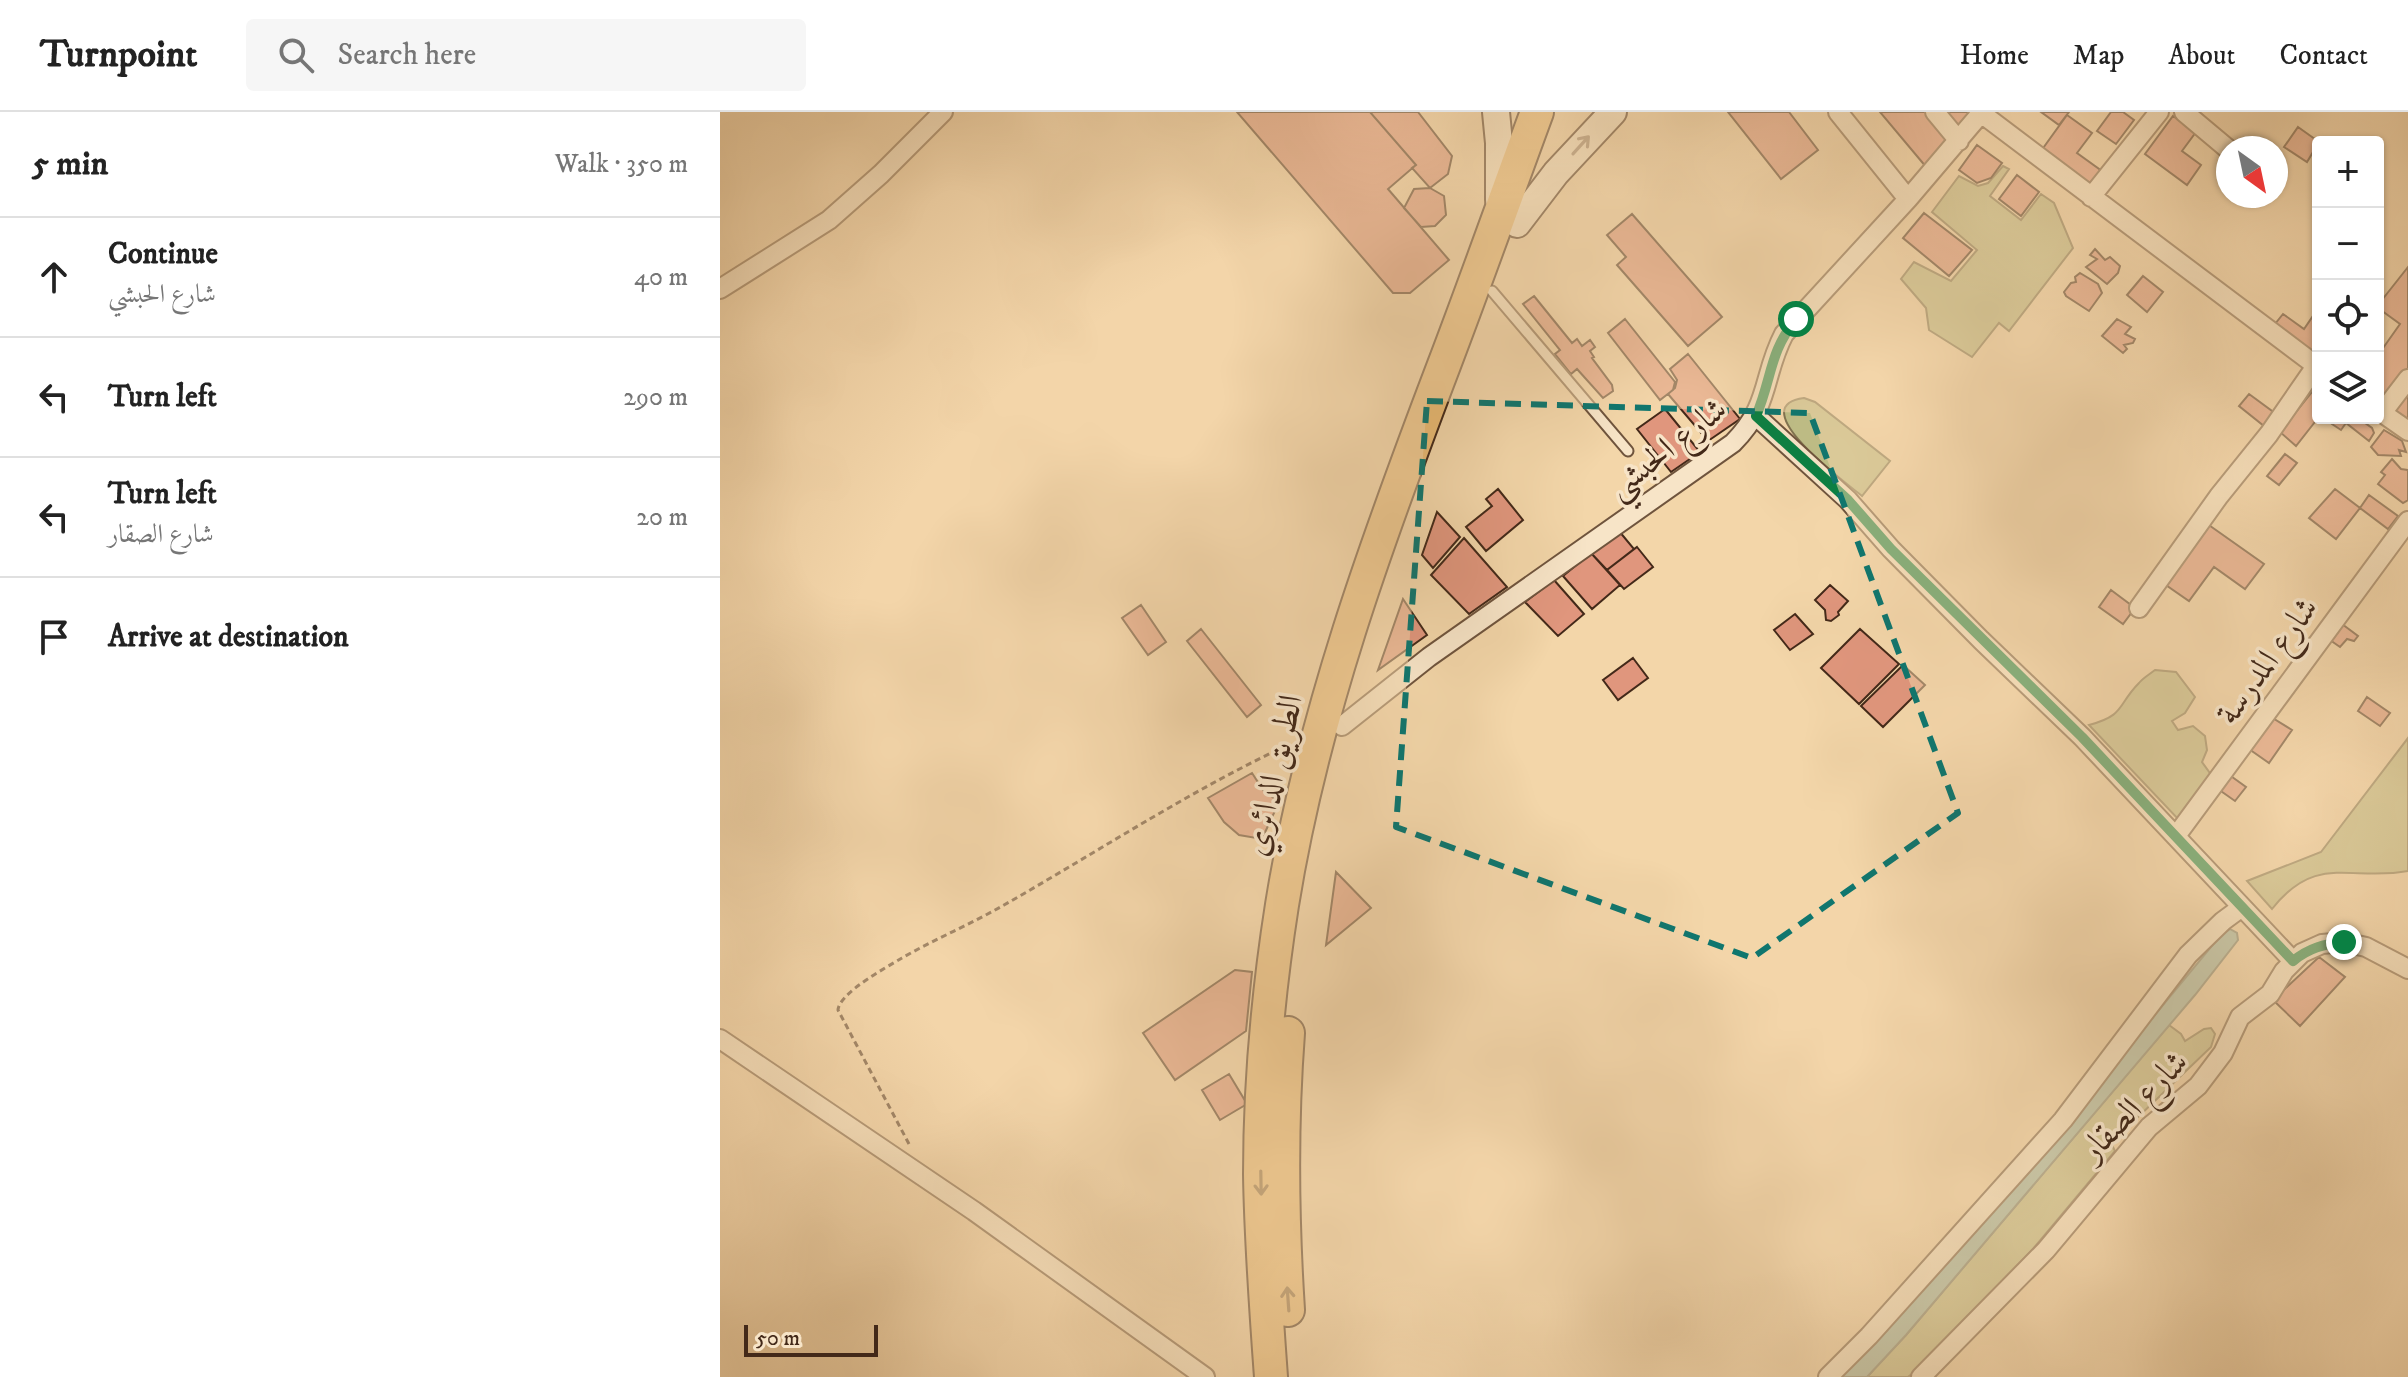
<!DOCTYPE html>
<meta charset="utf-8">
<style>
:root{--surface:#fff;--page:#f6f6f6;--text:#222;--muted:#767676;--line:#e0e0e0}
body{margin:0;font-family:"IM FELL DW Pica",Amiri,serif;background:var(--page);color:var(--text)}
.controls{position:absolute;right:24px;top:24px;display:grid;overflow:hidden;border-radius:8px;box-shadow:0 2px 6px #0004}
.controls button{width:72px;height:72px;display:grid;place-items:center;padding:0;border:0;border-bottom:2px solid var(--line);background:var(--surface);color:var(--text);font:40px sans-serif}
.compass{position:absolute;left:1496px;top:24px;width:72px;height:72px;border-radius:50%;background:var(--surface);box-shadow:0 2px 6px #0004;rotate:147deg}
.scale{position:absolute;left:24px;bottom:20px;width:134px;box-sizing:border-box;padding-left:8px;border:4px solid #432919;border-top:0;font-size:22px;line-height:28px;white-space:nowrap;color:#432919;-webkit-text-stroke:6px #f7e4c7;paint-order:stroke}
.stop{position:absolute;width:24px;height:24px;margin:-18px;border:6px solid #0b8043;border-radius:50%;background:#fff}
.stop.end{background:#0b8043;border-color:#fff;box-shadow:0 2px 8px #0008}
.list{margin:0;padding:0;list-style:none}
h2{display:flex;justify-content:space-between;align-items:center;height:104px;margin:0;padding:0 32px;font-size:34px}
h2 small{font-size:26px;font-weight:400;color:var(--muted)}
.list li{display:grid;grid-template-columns:52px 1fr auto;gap:24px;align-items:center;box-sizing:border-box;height:120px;padding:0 32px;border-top:2px solid var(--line)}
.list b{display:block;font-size:30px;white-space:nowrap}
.list p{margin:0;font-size:26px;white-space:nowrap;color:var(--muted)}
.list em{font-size:26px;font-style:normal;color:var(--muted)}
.icon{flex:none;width:44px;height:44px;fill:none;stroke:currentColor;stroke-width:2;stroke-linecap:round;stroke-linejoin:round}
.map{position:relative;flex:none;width:1688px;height:1265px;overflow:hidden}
header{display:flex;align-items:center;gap:48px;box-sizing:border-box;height:112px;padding:0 40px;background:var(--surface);border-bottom:2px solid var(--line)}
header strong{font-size:38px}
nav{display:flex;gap:44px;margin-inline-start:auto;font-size:28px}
.search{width:560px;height:72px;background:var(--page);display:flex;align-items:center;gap:20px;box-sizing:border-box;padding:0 28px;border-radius:8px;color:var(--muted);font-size:30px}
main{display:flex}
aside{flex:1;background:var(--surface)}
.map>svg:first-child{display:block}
.green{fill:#bebd86;stroke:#807350;stroke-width:2}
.water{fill:#9bb9a7;stroke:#787f6e;stroke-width:2}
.building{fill:#e0967d;stroke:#432919;stroke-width:2}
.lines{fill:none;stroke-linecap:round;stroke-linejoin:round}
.service-casing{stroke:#6f543d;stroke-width:13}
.minor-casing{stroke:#6f543d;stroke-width:22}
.secondary-casing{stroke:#432919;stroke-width:30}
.trunk-casing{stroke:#432919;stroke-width:36}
.path{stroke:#432919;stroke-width:3;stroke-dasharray:6 4;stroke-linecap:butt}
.service{stroke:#f7e4c7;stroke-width:9}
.minor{stroke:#f7e4c7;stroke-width:18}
.secondary{stroke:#f7e4c7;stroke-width:26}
.trunk{stroke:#eabb74;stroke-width:32}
.oneway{stroke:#9d8670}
.oneway2{stroke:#8e6b42}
.route{stroke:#0b8043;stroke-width:10}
.marked{fill:none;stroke:#0f766e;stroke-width:6;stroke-dasharray:16 10;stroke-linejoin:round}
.labels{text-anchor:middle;stroke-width:7;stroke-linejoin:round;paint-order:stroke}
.street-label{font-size:34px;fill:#432919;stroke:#f7e4c7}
</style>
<header>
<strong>Turnpoint</strong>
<div class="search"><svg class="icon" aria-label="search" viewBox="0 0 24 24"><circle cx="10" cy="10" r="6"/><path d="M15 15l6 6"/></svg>Search here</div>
<nav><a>Home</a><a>Map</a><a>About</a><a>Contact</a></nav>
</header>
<main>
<aside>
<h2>5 min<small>Walk · 350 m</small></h2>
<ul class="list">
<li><svg class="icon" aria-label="ahead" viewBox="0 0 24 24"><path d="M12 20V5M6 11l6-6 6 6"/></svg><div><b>Continue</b><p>شارع الحبشي</p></div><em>40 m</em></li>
<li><svg class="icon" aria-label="left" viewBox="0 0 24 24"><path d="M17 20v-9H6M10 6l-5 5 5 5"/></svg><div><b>Turn left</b></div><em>290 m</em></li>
<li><svg class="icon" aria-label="left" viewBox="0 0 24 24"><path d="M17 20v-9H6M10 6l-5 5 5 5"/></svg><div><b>Turn left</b><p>شارع الصقار</p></div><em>20 m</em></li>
<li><svg class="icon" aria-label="arrive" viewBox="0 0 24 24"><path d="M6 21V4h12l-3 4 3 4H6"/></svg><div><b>Arrive at destination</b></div></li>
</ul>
</aside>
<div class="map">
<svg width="1688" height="1265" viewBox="0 0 1688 1265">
<rect width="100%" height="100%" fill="#f3d6a9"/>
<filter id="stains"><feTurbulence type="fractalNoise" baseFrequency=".0025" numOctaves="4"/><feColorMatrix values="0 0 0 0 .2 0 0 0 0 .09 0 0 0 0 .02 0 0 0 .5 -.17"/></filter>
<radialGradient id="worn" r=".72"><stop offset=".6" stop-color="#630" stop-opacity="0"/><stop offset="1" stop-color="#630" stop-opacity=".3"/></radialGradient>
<path class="green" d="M 1283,54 L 1289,57 L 1270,84 L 1301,108 L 1321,82 L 1334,91 L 1353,136 L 1289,219 L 1279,211 L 1252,245 L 1209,218 L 1206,196 L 1181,167 L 1194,150 L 1231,169 L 1257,138 L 1212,100 L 1239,64 L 1258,74 L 1268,71 Z
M 1084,286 L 1095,290 L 1170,349 L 1142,384 C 1126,371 1021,294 1084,286 Z
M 1435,558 L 1456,560 L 1475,585 L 1465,601 L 1452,609 L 1458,618 L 1473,614 L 1485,624 L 1487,638 L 1482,650 L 1492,664 L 1459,708 L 1369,613 C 1406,603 1397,593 1419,571 C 1423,566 1430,562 1435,558 Z
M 1688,626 L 1688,759 C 1631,770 1597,740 1552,797 L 1527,769 L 1601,740 Z
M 1449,913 L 1461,922 L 1465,929 L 1484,917 L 1491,916 L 1495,922 L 1491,935 L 1391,1031 L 1395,1039 L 1313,1137 L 1205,1251 L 1188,1265 L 1147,1265 L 1186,1223 Z"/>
<path class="water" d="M 1510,817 L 1517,821 L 1518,828 L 1475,883 L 1186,1223 L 1147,1265 L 1119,1265 L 1306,1059 L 1500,824 Z"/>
<path class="building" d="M 517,0 L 650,0 L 696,53 L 668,77 L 729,148 L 690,181 L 673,181 Z
M 650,0 L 698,0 L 732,44 L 728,62 L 710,76 L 692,56 L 696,53 Z
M 1008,0 L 1069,0 L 1098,38 L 1061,67 Z
M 1160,0 L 1206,0 L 1227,28 L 1207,56 Z
M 1227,0 L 1252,0 L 1239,17 Z
M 1321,0 L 1349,0 L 1339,13 Z
M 1391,0 L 1403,0 L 1414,8 L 1396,32 L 1377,19 Z
M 1347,3 L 1372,21 L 1357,41 L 1386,62 L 1372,78 L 1321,39 Z
M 1453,4 L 1476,20 L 1462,39 L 1481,53 L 1467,73 L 1425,42 Z
M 1578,15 L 1599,30 L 1587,50 L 1564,35 Z
M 1257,33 L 1282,51 L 1271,66 L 1257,71 L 1239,58 Z
M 1297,63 L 1319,80 L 1301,104 L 1279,87 Z
M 710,76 L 724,84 L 726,103 L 715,114 L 701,115 L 684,96 L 694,77 Z
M 1204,101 L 1252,138 L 1229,164 L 1183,126 Z
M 912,102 L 1002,205 L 968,234 L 897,153 L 906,145 L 887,123 Z
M 1375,137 L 1385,148 L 1390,145 L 1400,154 L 1398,161 L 1387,172 L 1366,155 L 1377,147 L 1370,143 Z
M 1688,155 L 1688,259 L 1658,293 L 1658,237 L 1661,239 L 1680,212 L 1658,196 L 1658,193 Z
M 1360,161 L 1378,172 L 1382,181 L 1369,199 L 1346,184 L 1344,180 L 1351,171 L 1356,170 L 1355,165 Z
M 1423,164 L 1443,180 L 1427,200 L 1407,183 Z
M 814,184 L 852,231 L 857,227 L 862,234 L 870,228 L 875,235 L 870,239 L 874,245 L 872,246 L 892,273 L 893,279 L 883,286 L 857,257 L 851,262 L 835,242 L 840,238 L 803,192 Z
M 1595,201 L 1598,203 L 1598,240 L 1593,246 L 1551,217 L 1563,202 L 1584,217 Z
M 905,207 L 955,270 L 953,278 L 940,288 L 888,221 Z
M 1397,207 L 1411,215 L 1405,222 L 1415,227 L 1413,231 L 1404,233 L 1407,237 L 1403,241 L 1382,224 Z
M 968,242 L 1020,307 L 988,329 L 948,282 L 955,276 L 957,268 L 950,257 Z
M 1688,275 L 1688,314 L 1669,301 Z
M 1592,280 L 1598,284 L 1598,306 L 1576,334 L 1560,320 Z
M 1529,282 L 1552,299 L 1557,308 L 1549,318 L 1519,294 Z
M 945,297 L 980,340 L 951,360 L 917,317 Z
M 1616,306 L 1638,306 L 1652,316 L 1654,321 L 1649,329 L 1626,311 L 1621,318 L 1612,312 Z
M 1664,318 L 1682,329 L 1686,340 L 1679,338 L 1681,344 L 1658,343 L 1651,335 Z
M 1565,342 L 1577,351 L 1559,373 L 1547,364 Z
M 1672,347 L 1681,357 L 1688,358 L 1688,388 L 1683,391 L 1658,372 L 1665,363 L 1661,360 Z
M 778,377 L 803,408 L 766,439 L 746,415 L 772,394 L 766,387 Z
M 1615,377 L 1640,396 L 1616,427 L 1589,406 Z
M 1649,383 L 1678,404 L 1668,417 L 1640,396 Z
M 717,400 L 740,425 L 713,456 L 702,443 Z
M 1486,411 L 1544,452 L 1525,477 L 1494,455 L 1469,489 L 1443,471 Z
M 899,419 L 914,437 L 887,458 L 871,441 Z
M 744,426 L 787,475 L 749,502 L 711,463 Z
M 917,435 L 933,455 L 904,477 L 887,458 Z
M 871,441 L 900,473 L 872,497 L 843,464 Z
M 834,468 L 864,502 L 838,524 L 805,490 Z
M 1110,473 L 1128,489 L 1118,500 L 1119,503 L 1111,509 L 1106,508 L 1105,498 L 1095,488 Z
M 1391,478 L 1415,496 L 1403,512 L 1379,495 Z
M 683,487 L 707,523 L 658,558 Z
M 421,493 L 446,530 L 428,543 L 402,506 Z
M 1075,502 L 1093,522 L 1070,538 L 1054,518 Z
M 1622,512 L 1638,524 L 1634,529 L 1627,527 L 1620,535 L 1610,528 Z
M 481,517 L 541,593 L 527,605 L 467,529 Z
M 1140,517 L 1179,552 L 1139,592 L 1101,556 Z
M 913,546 L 928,566 L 898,588 L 883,568 Z
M 1183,553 L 1205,573 L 1163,615 L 1141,594 Z
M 1647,585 L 1670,601 L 1660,614 L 1638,599 Z
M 1551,605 L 1572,618 L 1549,651 L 1529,637 Z
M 532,661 L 543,678 L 559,690 L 542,727 L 519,723 L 504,710 L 488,686 Z
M 1508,662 L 1526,675 L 1515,689 L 1498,677 Z
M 616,760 L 651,796 L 606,833 Z
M 1599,845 L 1625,865 L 1580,914 L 1553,888 Z
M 515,858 L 532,860 L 526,919 L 455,968 L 423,921 Z
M 509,962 L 527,992 L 500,1008 L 482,978 Z"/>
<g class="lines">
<g class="service-casing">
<path id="service" d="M 772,179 L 908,339"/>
</g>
<g class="minor-casing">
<path id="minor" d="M 1118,0 L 1188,87
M 1215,0 L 1239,29
M 1464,0 L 1508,37
M 1261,1 L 1598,255
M 1371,85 L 1439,0
M 0,177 L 109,108 L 161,62 L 223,0
M 1658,298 L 1688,319
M 1662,301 L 1688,267
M 1036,304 L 1128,388 L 1171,437 L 1261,528 L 1362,625 L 1573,849
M 1419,496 L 1499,384 L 1549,322 L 1596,254
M 622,614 L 709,545 L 1013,331 C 1051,293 1042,264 1064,222 L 1188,87 L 1262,0
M 1456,724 L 1688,409
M 0,927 L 254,1099 L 485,1265
M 1108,1265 L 1149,1224 L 1343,1008 L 1468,843 L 1503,809 L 1522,795
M 1201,1265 L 1326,1138 L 1429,1015 L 1478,974 L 1503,941 L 1520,905 L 1550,882 L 1564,859 L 1582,841 L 1602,832 L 1624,830 L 1646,835 L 1688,857"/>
</g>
<g class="secondary-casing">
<path id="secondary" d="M 776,0 L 779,31 L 779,88
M 797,112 L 836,61 L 893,0"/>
</g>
<g class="trunk-casing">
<path id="trunk" d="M 568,921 C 561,1013 562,1105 568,1198
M 551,1265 C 546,1197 541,1130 540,1062 C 540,972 548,882 562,793 C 592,606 657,429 724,253 C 756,169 786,84 817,0"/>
</g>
<path class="path" d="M 189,1032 L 118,898 C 119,881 167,855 182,846 C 215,827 251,812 284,793 C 379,739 471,678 570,632"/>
<use href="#service" class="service"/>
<use href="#minor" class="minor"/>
<use href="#secondary" class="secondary"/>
<use href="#trunk" class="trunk"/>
</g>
<defs><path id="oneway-shaft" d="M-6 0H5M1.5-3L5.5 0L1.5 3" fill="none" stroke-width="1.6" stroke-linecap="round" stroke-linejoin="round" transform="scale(2)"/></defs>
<use class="oneway" href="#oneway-shaft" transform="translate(861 33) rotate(-48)"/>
<g class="oneway2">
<use href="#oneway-shaft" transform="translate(541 1071) rotate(89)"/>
<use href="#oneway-shaft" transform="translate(568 1187) rotate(-94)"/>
</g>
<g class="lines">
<path class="route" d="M 1076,207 C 1049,240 1052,267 1036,304 L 1128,388 L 1171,437 L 1362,625 L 1573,849 C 1589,836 1604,832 1624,830"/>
</g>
<path d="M0 0H1688V1265H0ZM 707,289 L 1090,301 L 1238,701 L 1032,846 L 676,715 Z" fill="#f3d6a9" fill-opacity=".55" fill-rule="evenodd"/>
<path class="marked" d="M 707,289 L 1090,301 L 1238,701 L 1032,846 L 676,715 Z"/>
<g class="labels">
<g class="street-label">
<text transform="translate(946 335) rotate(-38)" y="12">شارع الحبشي</text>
<text transform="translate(1546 548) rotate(-54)" y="12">شارع المدرسة</text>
<text transform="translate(552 663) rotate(-77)" y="12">الطريق الدائري</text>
<text transform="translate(1413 993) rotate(-46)" y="12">شارع الصقار</text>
</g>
</g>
<rect width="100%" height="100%" filter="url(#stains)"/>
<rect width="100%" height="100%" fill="url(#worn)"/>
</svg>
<div class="controls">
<button>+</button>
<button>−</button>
<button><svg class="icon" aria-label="locate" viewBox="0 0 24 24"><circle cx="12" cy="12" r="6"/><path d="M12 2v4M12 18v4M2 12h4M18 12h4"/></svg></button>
<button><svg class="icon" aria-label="layers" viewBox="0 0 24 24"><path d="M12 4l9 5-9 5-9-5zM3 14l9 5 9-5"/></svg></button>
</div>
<svg class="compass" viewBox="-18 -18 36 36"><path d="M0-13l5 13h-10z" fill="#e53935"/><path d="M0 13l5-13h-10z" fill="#767676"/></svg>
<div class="scale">50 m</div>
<div class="stop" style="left:1076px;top:207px"></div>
<div class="stop end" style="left:1624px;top:830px"></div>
</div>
</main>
